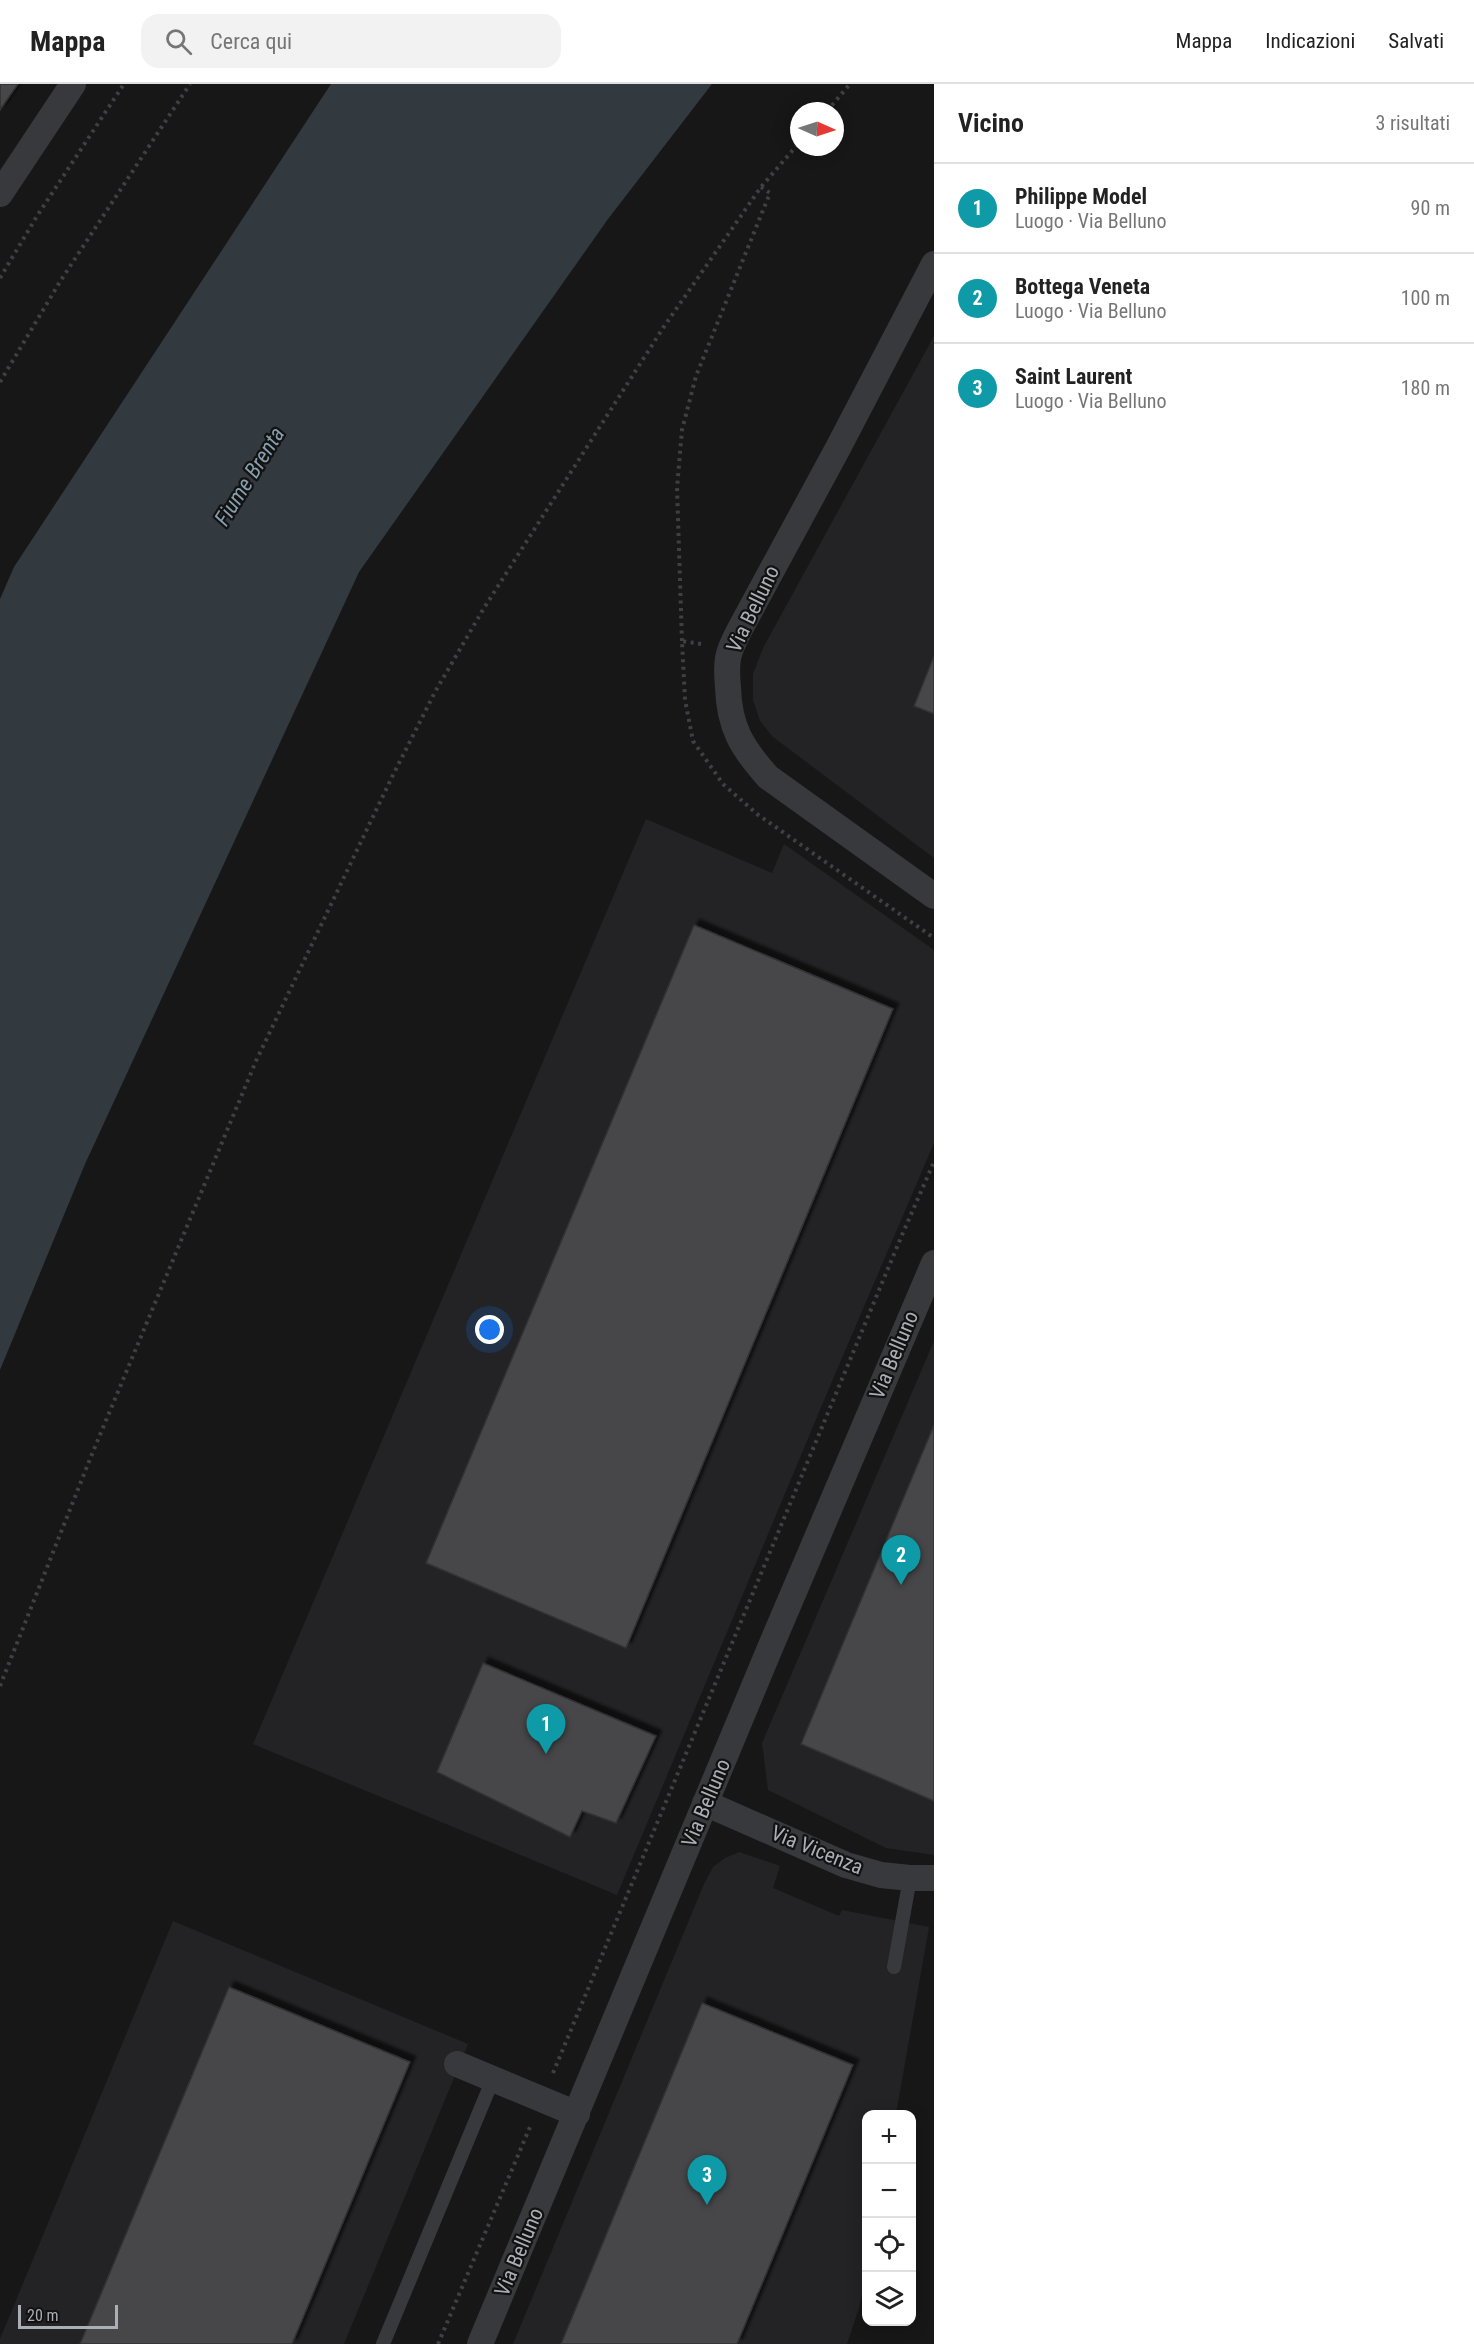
<!DOCTYPE html>
<html lang="it">
<meta charset="utf-8">
<style>
:root{--surface:#fff;--page:#f2f2f2;--text:#222;--muted:#767676;--line:#e0e0e0;--accent:#0b8043}
body{margin:0;font-family:"Roboto Condensed",sans-serif;background:var(--page);color:var(--text)}
.controls{position:absolute;right:18px;bottom:18px;display:grid;overflow:hidden;border-radius:12px;box-shadow:0 3px 15px #0003}
.controls button{width:54px;height:54px;display:grid;place-items:center;padding:0;border:0;border-bottom:2px solid var(--line);background:var(--surface);color:var(--text);font:30px sans-serif}
.compass{position:absolute;left:790px;top:18px;width:54px;height:54px;border-radius:50%;background:var(--surface);box-shadow:0 3px 15px #0003;rotate:93deg}
.scale{position:absolute;left:18px;bottom:15px;width:100px;box-sizing:border-box;padding-left:6px;border:3px solid #aaafb6;border-top:0;font-size:16px;line-height:21px;white-space:nowrap;color:#aaafb6;-webkit-text-stroke:4px #121213;paint-order:stroke}
.you{position:absolute;left:490px;top:1246px;width:21px;height:21px;margin:-15px;border:4px solid #fff;border-radius:50%;background:#1a73e8;box-shadow:0 0 0 9px #1a73e833}
.badge{display:grid;place-items:center;width:39px;height:39px;border-radius:50%;background:var(--accent);color:#fff;font-size:20px;font-weight:700}
.pin{position:absolute;translate:-50% -50px;filter:drop-shadow(0 2px 3px #0008)}
.pin::after{content:'';position:absolute;top:32px;width:21px;height:18px;background:inherit;clip-path:polygon(0 0,100% 0,50% 100%)}
.list{margin:0;padding:0;list-style:none}
h2{display:flex;justify-content:space-between;align-items:center;height:78px;margin:0;padding:0 24px;font-size:26px}
h2 small{font-size:20px;font-weight:400;color:var(--muted)}
.list li{display:grid;grid-template-columns:39px 1fr auto;gap:18px;align-items:center;box-sizing:border-box;height:90px;padding:0 24px;border-top:2px solid var(--line)}
.list b{display:block;font-size:22px;white-space:nowrap}
.list p{margin:0;font-size:20px;white-space:nowrap;color:var(--muted)}
.list em{font-size:20px;font-style:normal;color:var(--muted)}
.icon{flex:none;width:33px;height:33px;fill:none;stroke:currentColor;stroke-width:2;stroke-linecap:round;stroke-linejoin:round}
.map{position:relative;flex:none;width:934px;height:2260px;overflow:hidden}
header{display:flex;align-items:center;gap:36px;box-sizing:border-box;height:84px;padding:0 30px;background:var(--surface);border-bottom:2px solid var(--line)}
header strong{font-size:28px}
nav{display:flex;gap:33px;margin-inline-start:auto;font-size:21px}
.search{width:420px;height:54px;background:var(--page);display:flex;align-items:center;gap:15px;box-sizing:border-box;padding:0 21px;border-radius:18px;color:var(--muted);font-size:22px}
main{display:flex}
aside{flex:1;background:var(--surface)}
.map>svg:first-child{display:block}
.built{fill:#232325}
.water{fill:#323a40}
.building{fill:#46474a;stroke:#313134;stroke-width:1.5;filter:url(#shadow)}
.lines{fill:none;stroke-linecap:round;stroke-linejoin:round}
.path{stroke:#3e4044;stroke-width:4;stroke-dasharray:3 4.5;stroke-linecap:butt}
.service{stroke:#38393d;stroke-width:14}
.minor{stroke:#38393d;stroke-width:26}
.labels{text-anchor:middle;stroke-width:4.5;stroke-linejoin:round;paint-order:stroke}
.street-label{font-size:21px;fill:#aaafb6;stroke:#121213}
.water-label{font-size:22px;font-style:italic;fill:#869ead;stroke:#121213}
</style>
<header>
<strong>Mappa</strong>
<div class="search"><svg class="icon" aria-label="search" viewBox="0 0 24 24"><circle cx="10" cy="10" r="6"/><path d="M15 15l6 6"/></svg>Cerca qui</div>
<nav><a>Mappa</a><a>Indicazioni</a><a>Salvati</a></nav>
</header>
<main>
<div class="map">
<svg width="934" height="2260" viewBox="0 0 934 2260">
<defs>
<filter id="shadow"><feDropShadow dx="5.5" dy="-5.5" stdDeviation="1.5" flood-color="#0009"/></filter>
</defs>
<rect width="100%" height="100%" fill="#171718"/>
<path class="built" d="M 934,252 L 934,774 L 773,653 L 760,637 L 753,616 L 753,590 L 763,564 Z
M 646,735 L 772,789 L 784,760 L 934,866 L 934,1059 L 830,1302 L 617,1811 L 253,1660 Z
M 934,1257 L 934,1771 L 886,1764 L 768,1706 L 762,1659 Z
M 739,1768 L 780,1782 L 773,1804 L 839,1832 L 842,1826 L 929,1843 L 896,2030 L 866,2030 L 866,2192 L 859,2224 L 847,2260 L 513,2260 L 704,1800 L 713,1783 L 725,1774 Z
M 173,1837 L 468,1960 L 344,2260 L 0,2260 L 0,2255 Z"/>
<path class="water" d="M 331,0 L 712,0 L 608,135 L 359,488 L 85,1080 L 0,1286 L 0,515 L 14,483 Z"/>
<path class="building" d="M 0,0 L 18,0 L 0,26 Z
M 934,572 L 934,630 L 914,622 Z
M 694,841 L 893,925 L 626,1564 L 426,1479 Z
M 934,1341 L 934,1717 L 801,1660 Z
M 483,1579 L 656,1652 L 616,1739 L 582,1727 L 570,1753 L 437,1688 Z
M 229,1903 L 410,1978 L 292,2260 L 80,2260 Z
M 702,1919 L 853,1981 L 737,2260 L 561,2260 Z"/>
<g class="lines">
<path class="path" d="M 827,27 L 850,0
M 0,194 L 37,132 L 124,0
M 0,298 L 61,196 L 190,0
M 682,557 L 677,404 L 682,346 L 696,292 L 770,109 L 761,103
M 701,560 L 682,557 L 685,616 L 693,657 L 723,700 L 757,730 L 934,854
M 0,1602 L 92,1370 L 256,977 L 392,693 L 435,608 L 484,524 L 663,244 L 761,103 L 799,59
M 553,1989 L 902,1151 L 934,1078
M 438,2260 L 530,2043"/>
<path class="service" d="M 894,1883 L 910,1794
M 383,2260 L 493,1995"/>
<path class="minor" d="M 0,110 L 73,0
M 934,180 L 838,364 L 740,545 C 736,553 731,562 729,570 C 726,581 727,593 728,603 C 729,643 742,664 768,693 L 934,812
M 705,1719 L 846,1781 L 881,1791 L 910,1794 L 934,1794
M 457,1980 L 577,2030
M 480,2260 L 770,1564 L 934,1179"/>
</g>
<g class="labels">
<g class="street-label">
<text transform="translate(753 525) rotate(-64)" y="7">Via Belluno</text>
<text transform="translate(894 1271) rotate(-67)" y="7">Via Belluno</text>
<text transform="translate(706 1719) rotate(-67)" y="7">Via Belluno</text>
<text transform="translate(817 1766) rotate(22)" y="7">Via Vicenza</text>
<text transform="translate(519 2168) rotate(-67)" y="7">Via Belluno</text>
</g>
<g class="water-label">
<text transform="translate(249 392) rotate(-58)" y="8">Fiume Brenta</text>
</g>
</g>
</svg>
<div class="controls">
<button>+</button>
<button>−</button>
<button><svg class="icon" aria-label="locate" viewBox="0 0 24 24"><circle cx="12" cy="12" r="6"/><path d="M12 2v4M12 18v4M2 12h4M18 12h4"/></svg></button>
<button><svg class="icon" aria-label="layers" viewBox="0 0 24 24"><path d="M12 4l9 5-9 5-9-5zM3 14l9 5 9-5"/></svg></button>
</div>
<svg class="compass" viewBox="-18 -18 36 36"><path d="M0-13l5 13h-10z" fill="#e53935"/><path d="M0 13l5-13h-10z" fill="#767676"/></svg>
<div class="scale">20 m</div>
<div class="you"></div>
<div class="pin badge" style="left:546px;top:1670px;background:#0f9aa8">1</div>
<div class="pin badge" style="left:901px;top:1501px;background:#0f9aa8">2</div>
<div class="pin badge" style="left:707px;top:2121px;background:#0f9aa8">3</div>
</div>
<aside>
<h2>Vicino<small>3 risultati</small></h2>
<ul class="list">
<li><span class="badge" style="background:#0f9aa8">1</span><div><b>Philippe Model</b><p>Luogo · Via Belluno</p></div><em>90 m</em></li>
<li><span class="badge" style="background:#0f9aa8">2</span><div><b>Bottega Veneta</b><p>Luogo · Via Belluno</p></div><em>100 m</em></li>
<li><span class="badge" style="background:#0f9aa8">3</span><div><b>Saint Laurent</b><p>Luogo · Via Belluno</p></div><em>180 m</em></li>
</ul>
</aside>
</main>
